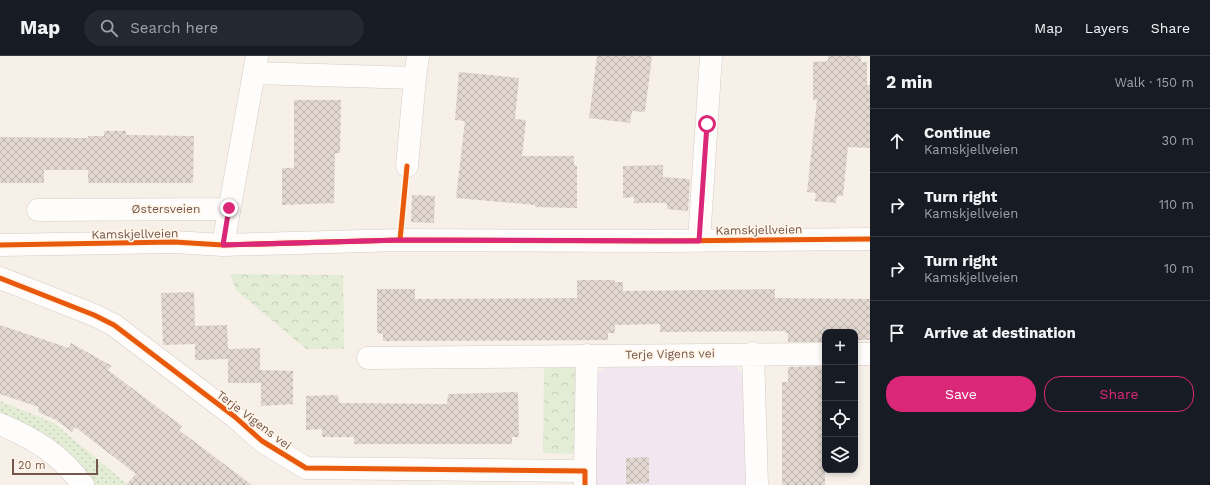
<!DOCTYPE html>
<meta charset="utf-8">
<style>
:root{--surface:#171b24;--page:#242831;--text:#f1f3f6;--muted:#9ea1a6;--line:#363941;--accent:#db2777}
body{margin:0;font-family:"Work Sans",sans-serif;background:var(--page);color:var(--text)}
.controls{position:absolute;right:12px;bottom:12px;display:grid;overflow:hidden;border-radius:8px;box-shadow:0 2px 6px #0003}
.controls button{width:36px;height:36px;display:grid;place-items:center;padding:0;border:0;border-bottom:1px solid var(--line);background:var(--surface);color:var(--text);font:20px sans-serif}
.scale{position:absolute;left:12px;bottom:10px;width:86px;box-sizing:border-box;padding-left:4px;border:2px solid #74564a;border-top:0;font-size:11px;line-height:14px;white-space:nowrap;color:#74564a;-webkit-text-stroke:3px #fff5e9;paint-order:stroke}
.stop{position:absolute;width:12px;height:12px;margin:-9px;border:3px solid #db2777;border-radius:50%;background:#fff}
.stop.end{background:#db2777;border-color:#fff;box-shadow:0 1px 4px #0008}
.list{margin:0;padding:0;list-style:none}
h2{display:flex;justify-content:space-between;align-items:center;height:52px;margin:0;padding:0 16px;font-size:17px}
h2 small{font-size:13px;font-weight:400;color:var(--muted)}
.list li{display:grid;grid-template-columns:26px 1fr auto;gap:12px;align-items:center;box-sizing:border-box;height:64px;padding:0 16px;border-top:1px solid var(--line)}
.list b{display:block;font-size:15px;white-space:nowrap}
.list p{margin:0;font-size:13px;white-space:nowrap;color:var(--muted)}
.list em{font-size:13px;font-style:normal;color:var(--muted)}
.actions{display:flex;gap:8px;padding:12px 16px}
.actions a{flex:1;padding:9px 0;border:1px solid var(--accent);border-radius:16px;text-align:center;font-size:14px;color:var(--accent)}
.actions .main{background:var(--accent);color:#fff}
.icon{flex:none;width:22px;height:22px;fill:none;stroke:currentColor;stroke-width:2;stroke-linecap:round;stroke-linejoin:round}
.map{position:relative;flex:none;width:870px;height:429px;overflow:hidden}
header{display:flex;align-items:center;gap:24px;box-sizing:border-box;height:56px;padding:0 20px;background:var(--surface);border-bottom:1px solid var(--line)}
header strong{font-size:19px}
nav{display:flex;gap:22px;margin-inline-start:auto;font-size:14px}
.search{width:280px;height:36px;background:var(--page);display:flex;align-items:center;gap:10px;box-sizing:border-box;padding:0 14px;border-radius:22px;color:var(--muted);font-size:15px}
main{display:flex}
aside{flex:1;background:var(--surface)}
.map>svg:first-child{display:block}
.education{fill:#f2e7f1}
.grass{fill:url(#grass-dots)}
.park{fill:url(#park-crowns)}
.building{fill:url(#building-cross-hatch)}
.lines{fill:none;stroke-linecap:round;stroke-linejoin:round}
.minor-casing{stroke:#d4ccc6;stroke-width:23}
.minor{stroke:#fefdfc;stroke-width:22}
.cycleway-casing{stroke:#fff5e9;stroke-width:8}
.cycleway{stroke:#e8590c;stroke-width:5}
.route{stroke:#db2777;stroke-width:5}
.labels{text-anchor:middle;stroke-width:3.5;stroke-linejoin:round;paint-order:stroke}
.street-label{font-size:12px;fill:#74564a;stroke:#fff5e9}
</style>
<header>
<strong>Map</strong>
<div class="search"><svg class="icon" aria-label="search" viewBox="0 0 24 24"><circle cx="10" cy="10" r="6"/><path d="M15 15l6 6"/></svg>Search here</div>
<nav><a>Map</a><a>Layers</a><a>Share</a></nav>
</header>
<main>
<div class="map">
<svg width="870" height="429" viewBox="0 0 870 429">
<defs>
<pattern id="grass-dots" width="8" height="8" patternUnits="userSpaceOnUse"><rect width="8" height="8" fill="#e3ecd4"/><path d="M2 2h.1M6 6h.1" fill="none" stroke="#c6ccb8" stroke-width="1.8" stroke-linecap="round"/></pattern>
<pattern id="park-crowns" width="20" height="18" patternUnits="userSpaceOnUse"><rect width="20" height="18" fill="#e3ecd4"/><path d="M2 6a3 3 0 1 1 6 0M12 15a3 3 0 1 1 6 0" fill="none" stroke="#c6ccb8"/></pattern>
<pattern id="building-cross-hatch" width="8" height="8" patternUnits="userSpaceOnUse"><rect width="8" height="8" fill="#e2d8d1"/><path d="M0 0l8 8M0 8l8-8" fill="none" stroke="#bcb2ac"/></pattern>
</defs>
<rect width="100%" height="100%" fill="#f6f0e9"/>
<path class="education" d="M 730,306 L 746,321 L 747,429 L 593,429 L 597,319 L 601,314 L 610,310 Z"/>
<path class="grass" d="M 0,345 L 54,367 L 128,429 L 94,429 L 63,390 L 0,362 Z"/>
<path class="park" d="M 230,218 L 343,219 L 344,293 L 306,293 L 236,234 Z
M 544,307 L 581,307 L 580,398 L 543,397 Z"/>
<path class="building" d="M 597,0 L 652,0 L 645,56 L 632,55 L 630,67 L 589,62 Z
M 828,0 L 861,0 L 861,6 L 867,6 L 867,29 L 870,29 L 870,92 L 848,91 L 843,140 L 837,140 L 836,147 L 815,145 L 816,137 L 807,136 L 817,44 L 813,44 L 813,6 L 828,5 Z
M 459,16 L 519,22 L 515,63 L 526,64 L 522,100 L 574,100 L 574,109 L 577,110 L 577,152 L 535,151 L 535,149 L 456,142 L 465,65 L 455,64 Z
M 294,44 L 341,44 L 340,97 L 335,97 L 334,147 L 282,149 L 282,112 L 294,112 Z
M 104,75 L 126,75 L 126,79 L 194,80 L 193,127 L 88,127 L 88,114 L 44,114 L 44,127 L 0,127 L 0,81 L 88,82 L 88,80 L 104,80 Z
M 663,109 L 663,121 L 690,123 L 688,155 L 667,153 L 667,147 L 634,147 L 634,141 L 623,142 L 623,110 Z
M 412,139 L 435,140 L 434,167 L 411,166 Z
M 577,224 L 615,224 L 615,226 L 623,226 L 623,235 L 775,233 L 775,242 L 870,243 L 870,284 L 855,284 L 855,276 L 825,276 L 825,286 L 788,286 L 788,277 L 785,277 L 785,275 L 660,276 L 660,268 L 615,269 L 615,277 L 608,277 L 608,284 L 383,285 L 383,278 L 377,277 L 377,233 L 415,233 L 415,243 L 577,242 Z
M 194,236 L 195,270 L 227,269 L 228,293 L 260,292 L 260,314 L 293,315 L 293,348 L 261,350 L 261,327 L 228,327 L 228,303 L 195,304 L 195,288 L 163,289 L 161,237 Z
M 0,269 L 69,292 L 71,287 L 112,310 L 108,314 L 182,370 L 179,374 L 252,429 L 126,429 L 136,418 L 75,371 L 72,376 L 56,364 L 38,356 L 39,351 L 0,338 Z
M 825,310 L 825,429 L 782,429 L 782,326 L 788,326 L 788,311 Z
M 518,336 L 519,381 L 512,381 L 512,388 L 354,388 L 354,381 L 322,381 L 322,373 L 306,374 L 306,340 L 338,339 L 339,347 L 447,348 L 448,338 Z
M 649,401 L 649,427 L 626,428 L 626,402 Z"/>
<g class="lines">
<g class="minor-casing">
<path id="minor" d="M 255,17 L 415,22 L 407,110
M 415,22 L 418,0
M 38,154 L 229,153
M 699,185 L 711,0
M 0,189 L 174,186 L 223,189 L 400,184 L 665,185 L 870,183
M 223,189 L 257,0
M 0,222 L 94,259 L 114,269 L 235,361 L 262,385 L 306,412 L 585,415 L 585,429
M 753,297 L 757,429
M 855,298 L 870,298
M 368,302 L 825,298
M 0,368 C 35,383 60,398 83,429
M 585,415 L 587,299"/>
</g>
<use href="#minor" class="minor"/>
<g class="cycleway-casing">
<path id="cycleway" d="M 400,184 L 407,110
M 0,189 L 174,186 L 223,189 L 400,184 L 665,185 L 870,183
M 0,222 L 94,259 L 114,269 L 235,361 L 262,385 L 306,412 L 585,415 L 585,429"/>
</g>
<use href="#cycleway" class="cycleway"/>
</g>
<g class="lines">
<path class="route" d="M 229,152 L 223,189 L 400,184 L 699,185 L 707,68"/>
</g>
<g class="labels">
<g class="street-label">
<text x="166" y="157">Østersveien</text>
<text transform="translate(759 174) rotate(-1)" y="4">Kamskjellveien</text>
<text transform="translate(135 178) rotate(-1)" y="4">Kamskjellveien</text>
<text transform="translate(670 298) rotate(-1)" y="4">Terje Vigens vei</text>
<text transform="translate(254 364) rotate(37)" y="4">Terje Vigens vei</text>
</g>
</g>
</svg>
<div class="controls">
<button>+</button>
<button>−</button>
<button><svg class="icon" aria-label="locate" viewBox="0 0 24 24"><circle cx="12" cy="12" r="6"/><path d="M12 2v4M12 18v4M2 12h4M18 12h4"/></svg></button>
<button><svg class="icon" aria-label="layers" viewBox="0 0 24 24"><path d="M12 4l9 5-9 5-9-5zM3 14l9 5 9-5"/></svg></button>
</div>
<div class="scale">20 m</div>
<div class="stop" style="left:707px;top:68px"></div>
<div class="stop end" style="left:229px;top:152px"></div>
</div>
<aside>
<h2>2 min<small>Walk · 150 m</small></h2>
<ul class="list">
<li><svg class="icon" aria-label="ahead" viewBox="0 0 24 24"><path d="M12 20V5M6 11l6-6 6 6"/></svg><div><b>Continue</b><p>Kamskjellveien</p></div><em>30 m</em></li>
<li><svg class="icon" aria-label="right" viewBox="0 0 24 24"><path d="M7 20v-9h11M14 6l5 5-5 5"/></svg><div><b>Turn right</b><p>Kamskjellveien</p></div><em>110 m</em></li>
<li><svg class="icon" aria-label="right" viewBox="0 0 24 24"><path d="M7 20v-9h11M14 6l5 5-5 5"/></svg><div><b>Turn right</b><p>Kamskjellveien</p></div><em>10 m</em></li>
<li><svg class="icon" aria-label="arrive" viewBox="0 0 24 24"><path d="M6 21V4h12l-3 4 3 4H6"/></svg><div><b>Arrive at destination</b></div></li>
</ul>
<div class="actions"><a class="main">Save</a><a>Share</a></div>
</aside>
</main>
